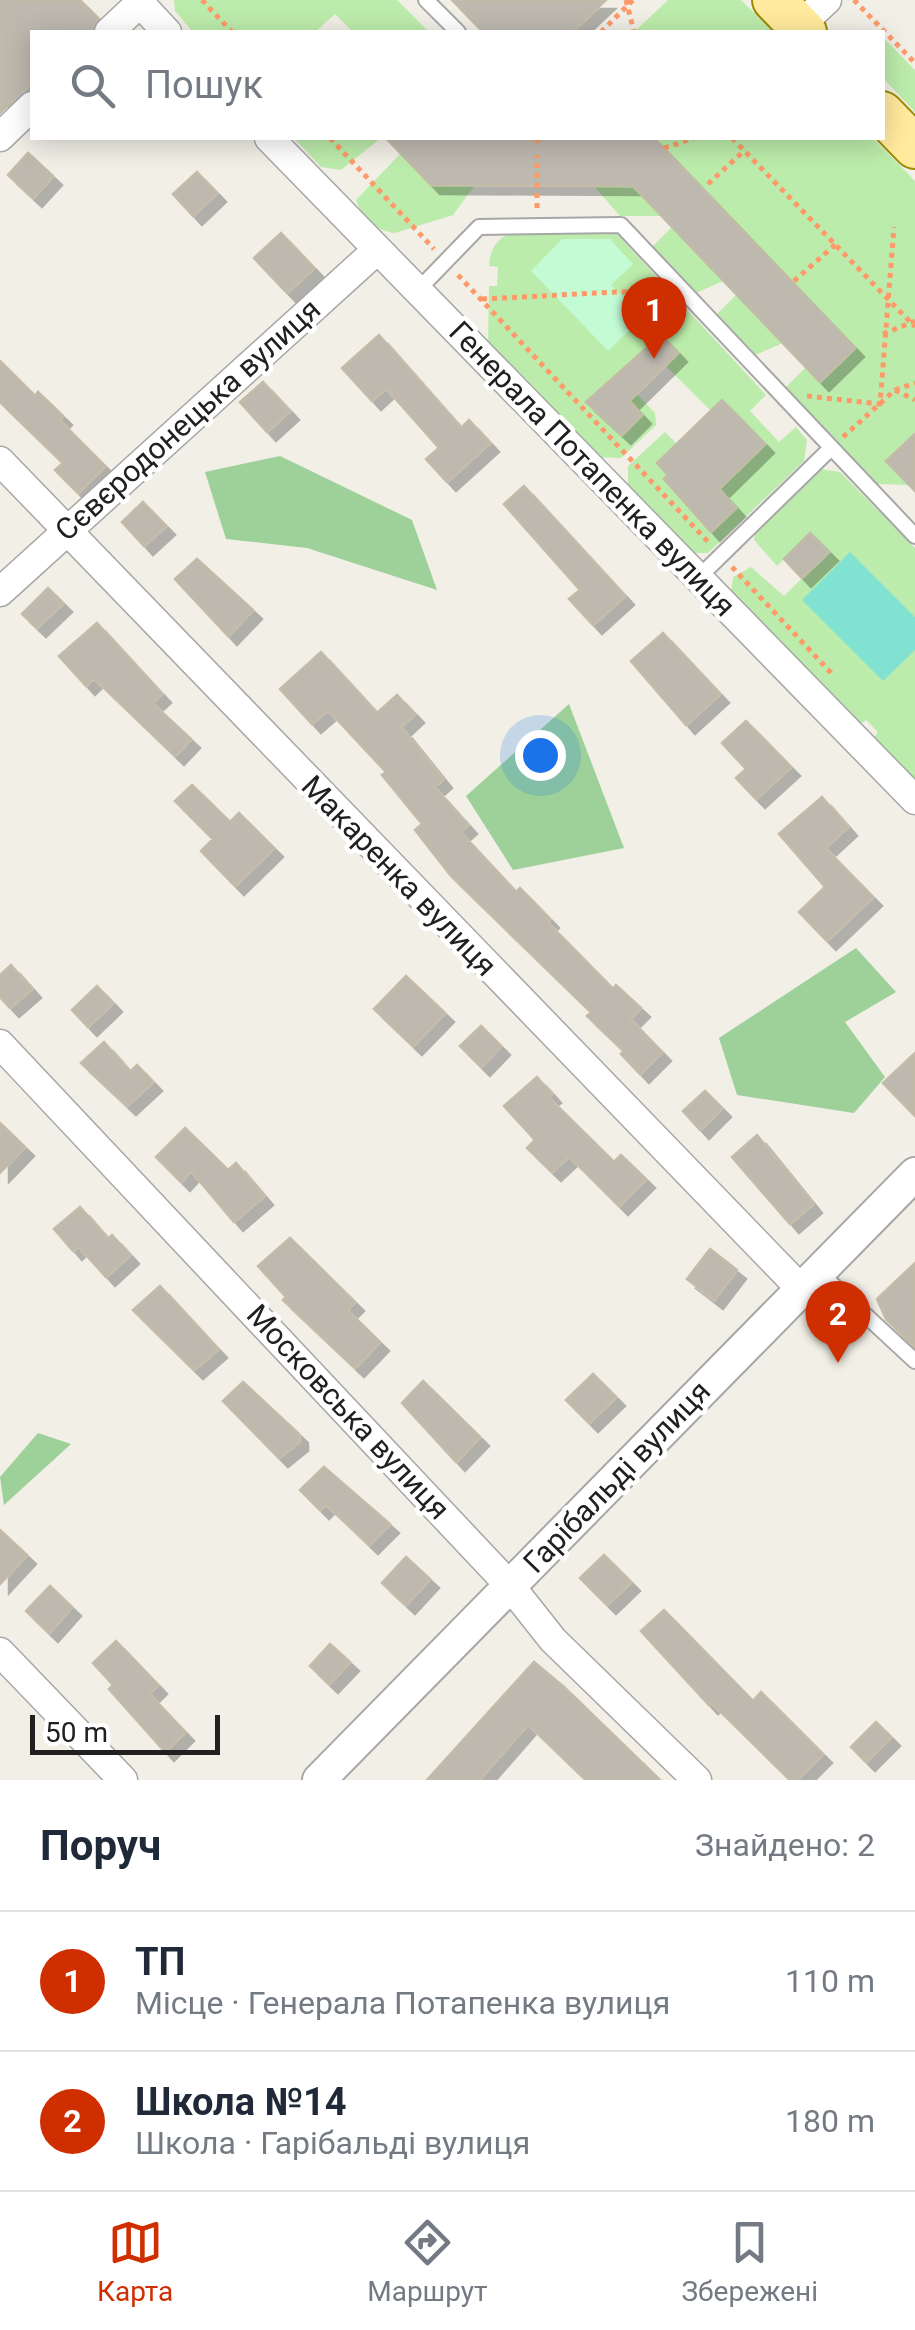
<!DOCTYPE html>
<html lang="uk">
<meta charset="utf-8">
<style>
:root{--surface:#fff;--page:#f2f2f3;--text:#1f2937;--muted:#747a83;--line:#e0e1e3;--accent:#cf2f00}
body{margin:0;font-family:Roboto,sans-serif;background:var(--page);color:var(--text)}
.scale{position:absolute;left:30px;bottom:25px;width:190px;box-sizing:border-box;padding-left:10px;border:5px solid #202020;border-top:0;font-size:28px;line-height:35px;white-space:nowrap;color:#202020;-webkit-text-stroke:8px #fff;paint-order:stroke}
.you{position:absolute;left:540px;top:755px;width:35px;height:35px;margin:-25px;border:8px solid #fff;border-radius:50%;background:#1a73e8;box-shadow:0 0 0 15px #1a73e833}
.badge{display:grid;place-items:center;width:65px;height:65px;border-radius:50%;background:var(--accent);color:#fff;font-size:32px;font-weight:700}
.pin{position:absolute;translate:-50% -82px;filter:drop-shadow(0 2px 5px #0008)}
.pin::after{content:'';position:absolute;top:52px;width:35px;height:30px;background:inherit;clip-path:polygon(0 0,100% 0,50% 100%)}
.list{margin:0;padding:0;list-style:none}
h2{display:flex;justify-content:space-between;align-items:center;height:130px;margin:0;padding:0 40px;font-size:42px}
h2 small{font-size:32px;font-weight:400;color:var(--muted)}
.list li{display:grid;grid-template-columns:65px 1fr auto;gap:30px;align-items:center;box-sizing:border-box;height:140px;padding:0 40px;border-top:2px solid var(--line)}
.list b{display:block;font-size:38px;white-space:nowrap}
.list p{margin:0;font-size:32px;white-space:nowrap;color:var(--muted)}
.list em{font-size:32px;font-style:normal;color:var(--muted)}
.icon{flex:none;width:55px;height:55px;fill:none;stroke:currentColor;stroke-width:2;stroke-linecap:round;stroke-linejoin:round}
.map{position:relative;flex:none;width:915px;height:1780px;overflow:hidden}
.search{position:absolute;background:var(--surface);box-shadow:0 5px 25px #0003;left:30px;right:30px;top:30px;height:110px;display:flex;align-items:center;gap:25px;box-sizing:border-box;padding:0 35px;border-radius:0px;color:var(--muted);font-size:38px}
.sheet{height:410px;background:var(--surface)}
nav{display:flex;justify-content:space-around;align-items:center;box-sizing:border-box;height:140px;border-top:2px solid var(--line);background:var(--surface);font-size:28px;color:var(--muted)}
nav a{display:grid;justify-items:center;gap:5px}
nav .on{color:var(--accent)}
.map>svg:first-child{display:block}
.grass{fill:#bcecab}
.forest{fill:#9dd199}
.park{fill:#c2fbd4}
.pitch{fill:#82e2d2}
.building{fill:#beb9af;stroke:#c3baa8;stroke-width:2.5;filter:url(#shadow)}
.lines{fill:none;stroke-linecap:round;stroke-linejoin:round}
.service-casing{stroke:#a7a7a7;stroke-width:18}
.minor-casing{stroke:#a7a7a7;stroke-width:31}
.tertiary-casing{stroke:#a7a7a7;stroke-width:36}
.primary-casing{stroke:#9b8b00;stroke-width:46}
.path{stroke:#fe9a6a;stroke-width:5;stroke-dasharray:5 5;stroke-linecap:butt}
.service{stroke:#fff;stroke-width:14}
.minor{stroke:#fff;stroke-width:28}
.tertiary{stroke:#fff;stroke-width:32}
.primary{stroke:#ffea9d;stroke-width:42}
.labels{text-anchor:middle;stroke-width:9;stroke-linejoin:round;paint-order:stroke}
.street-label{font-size:30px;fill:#202020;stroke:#fff}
</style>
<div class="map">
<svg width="915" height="1780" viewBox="0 0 915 1780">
<defs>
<filter id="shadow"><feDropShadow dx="9" dy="9" stdDeviation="0" flood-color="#0004"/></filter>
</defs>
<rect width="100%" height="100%" fill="#f1efe6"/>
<path class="grass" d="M 174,0 L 397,0 L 429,32 L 353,32 L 335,14 L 315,32 L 193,32 L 175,11 Z
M 668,0 L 741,0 L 773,32 L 634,32 Z
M 882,36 L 915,70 L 915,112 L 883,78 Z
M 294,138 L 381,138 L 341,170 L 321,167 Z
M 652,138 L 873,138 L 915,181 L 915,434 L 887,461 L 910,485 L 877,484 L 786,387 L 806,367 L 820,381 L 855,348 Z
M 401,153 L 475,185 L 453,215 L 395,233 C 376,231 362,218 356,200 Z
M 594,186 L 633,186 L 661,216 L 620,216 Z
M 672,227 L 723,281 L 694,294 L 650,249 Z
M 511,233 L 616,233 L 766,395 L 750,411 L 779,442 L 796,427 L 807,440 L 804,461 L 708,553 L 692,553 L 628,489 L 628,466 L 665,432 L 720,488 L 765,444 L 723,400 L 711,411 L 666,366 L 678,353 L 662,336 L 620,376 L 655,413 L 656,425 L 621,458 L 597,457 L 488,346 L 489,286 L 497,286 L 498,267 L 489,266 C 490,250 495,240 511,233 Z
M 736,295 L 783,343 L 755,355 L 716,315 Z
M 820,469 L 840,472 L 915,548 L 915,785 L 872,740 L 878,732 L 866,720 L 858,726 L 731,592 L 733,577 L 751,567 L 784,596 L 829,552 L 810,533 L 777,566 L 754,540 L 755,532 Z"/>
<path class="forest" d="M 280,456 L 412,520 L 437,590 L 307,548 L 226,539 L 205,472 Z
M 569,704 L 624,848 L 513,870 L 466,796 Z
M 856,948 L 896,992 L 845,1022 L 885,1077 L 854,1113 L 737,1095 L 719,1038 Z
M 38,1433 L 71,1444 L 4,1505 L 0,1477 Z"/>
<path class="park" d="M 562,239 L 610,239 L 633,264 L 611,285 L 643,317 L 608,351 L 531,271 Z"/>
<path class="pitch" d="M 850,552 L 915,617 L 915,650 L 883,681 L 802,600 Z"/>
<path class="building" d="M 0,0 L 80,0 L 98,18 L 91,32 L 32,32 L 32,82 L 0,113 Z
M 452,0 L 606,0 L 572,32 L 483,32 Z
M 386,138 L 654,138 L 855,348 L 820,382 L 633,186 L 431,185 Z
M 28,153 L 53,176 L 33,198 L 8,175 Z
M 197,172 L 217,193 L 193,216 L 173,194 Z
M 281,233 L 314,268 L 287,293 L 254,258 Z
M 379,335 L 461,428 L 469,420 L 490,443 L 447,482 L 426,459 L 439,448 L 386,388 L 372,401 L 342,368 Z
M 661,335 L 678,353 L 629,401 L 642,415 L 622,435 L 586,402 Z
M 0,361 L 35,396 L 38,392 L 63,416 L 59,420 L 105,466 L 78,493 L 55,470 L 63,463 L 0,402 Z
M 263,382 L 290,411 L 267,432 L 240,402 Z
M 722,400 L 765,444 L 719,489 L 736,508 L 711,532 L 664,479 L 668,475 L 657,463 Z
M 915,434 L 915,491 L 886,461 Z
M 524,486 L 625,596 L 593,625 L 569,599 L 580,590 L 504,504 Z
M 143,502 L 166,526 L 144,546 L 122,522 Z
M 810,533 L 829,552 L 802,578 L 784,559 Z
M 197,559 L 253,610 L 228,636 L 175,579 Z
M 48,588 L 63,603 L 37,628 L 22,614 Z
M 97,623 L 162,694 L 152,703 L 191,739 L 175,756 L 94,678 L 86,686 L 59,656 Z
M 663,633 L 720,694 L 686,725 L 631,661 Z
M 321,652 L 377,713 L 397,695 L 415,714 L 401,727 L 443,779 L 434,787 L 468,825 L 460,832 L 516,892 L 520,888 L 550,919 L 547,922 L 613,989 L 616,985 L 641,1008 L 630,1019 L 662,1052 L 640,1074 L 621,1054 L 624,1051 L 587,1016 L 591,1012 L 451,876 L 415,830 L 422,824 L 382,775 L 386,772 L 328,710 L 312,724 L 280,689 Z
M 746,721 L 791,767 L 756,799 L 736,778 L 746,769 L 722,743 Z
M 192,785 L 230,822 L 239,813 L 274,848 L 235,886 L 201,851 L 213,839 L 175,801 Z
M 822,797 L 848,827 L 825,848 L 873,897 L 827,941 L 799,912 L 825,887 L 779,834 Z
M 11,965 L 32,989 L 10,1008 L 0,997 L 0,975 Z
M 406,976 L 445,1013 L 413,1046 L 374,1009 Z
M 97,986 L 113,1003 L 88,1027 L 72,1010 Z
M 481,1026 L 501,1046 L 481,1067 L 460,1046 Z
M 104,1042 L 130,1072 L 137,1065 L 153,1082 L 127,1106 L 81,1063 Z
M 915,1053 L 915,1116 L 883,1083 Z
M 537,1077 L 552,1094 L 548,1097 L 614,1162 L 621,1155 L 646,1179 L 619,1206 L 569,1156 L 552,1172 L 527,1148 L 535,1140 L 504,1106 Z
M 705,1091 L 722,1108 L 700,1130 L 683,1111 Z
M 0,1123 L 25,1147 L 0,1173 Z
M 185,1128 L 228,1170 L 236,1163 L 264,1196 L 234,1222 L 191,1171 L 181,1182 L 156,1157 Z
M 757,1135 L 813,1204 L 790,1224 L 732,1157 Z
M 80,1207 L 108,1239 L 112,1235 L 130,1255 L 106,1277 L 78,1246 L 73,1251 L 54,1229 Z
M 290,1238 L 355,1302 L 347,1310 L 380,1342 L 355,1368 L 283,1300 L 286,1297 L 258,1266 Z
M 710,1249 L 737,1270 L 714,1300 L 687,1279 Z
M 915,1263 L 915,1347 L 886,1319 L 877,1299 Z
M 160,1286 L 218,1349 L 194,1370 L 133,1310 Z
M 593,1374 L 616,1397 L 589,1423 L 566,1400 Z
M 423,1381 L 480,1437 L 456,1462 L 402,1403 Z
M 243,1382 L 299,1434 L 299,1442 L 279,1458 L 223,1401 Z
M 324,1467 L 390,1524 L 369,1545 L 326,1504 L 320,1510 L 300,1490 Z
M 0,1530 L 27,1555 L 0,1584 Z
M 604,1555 L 631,1582 L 607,1605 L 580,1578 Z
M 406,1557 L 430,1579 L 406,1605 L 382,1583 Z
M 50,1586 L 72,1607 L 49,1633 L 26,1611 Z
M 664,1610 L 753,1701 L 761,1692 L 823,1754 L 797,1780 L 790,1780 L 712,1703 L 709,1705 L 641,1631 Z
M 116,1641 L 158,1685 L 149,1694 L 185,1732 L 165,1752 L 109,1689 L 113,1685 L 93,1663 Z
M 330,1644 L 350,1662 L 329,1684 L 310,1666 Z
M 534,1662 L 564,1687 L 660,1780 L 586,1780 L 528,1724 L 479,1780 L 427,1780 Z
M 876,1722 L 891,1737 L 866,1762 L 851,1747 Z"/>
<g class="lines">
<g class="service-casing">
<path id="service" d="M 426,0 L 458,32
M 417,291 L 479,227 L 621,225 L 915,536
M 699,577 L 829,450
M 820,1273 L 915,1361"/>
</g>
<g class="minor-casing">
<path id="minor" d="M 137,0 L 167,32
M 799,26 L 827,0
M 109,32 L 143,0
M 0,137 L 32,106
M 269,138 L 915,800
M 0,461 L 801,1289
M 0,592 L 377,250
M 0,1044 L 511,1587 L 553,1640 L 697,1780
M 0,1652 L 123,1780"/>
</g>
<g class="tertiary-casing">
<path id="tertiary" d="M 319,1780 L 915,1174"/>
</g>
<g class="primary-casing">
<path id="primary" d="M 774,0 L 805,32
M 882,113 L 915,147"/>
</g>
<path class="path" d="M 202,0 L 232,32
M 626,0 L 634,32
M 854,0 L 915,63
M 601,32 L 633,0
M 330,138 L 434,249
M 537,138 L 537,143
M 732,138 L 915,327
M 664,148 L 694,138
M 708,184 L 745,150
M 537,208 L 537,155
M 458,275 L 710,544
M 794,281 L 836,244
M 482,299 L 656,290
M 883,334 L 915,321
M 895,390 L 915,400
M 807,396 L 880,404 L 894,227
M 843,437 L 895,390 L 915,383
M 732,567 L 834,676"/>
<use href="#service" class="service"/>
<use href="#minor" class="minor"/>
<use href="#tertiary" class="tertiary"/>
<use href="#primary" class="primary"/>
</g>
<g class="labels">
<g class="street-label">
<text transform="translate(188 420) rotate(-42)" y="10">Сєвєродонецька вулиця</text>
<text transform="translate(592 469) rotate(46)" y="10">Генерала Потапенка вулиця</text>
<text transform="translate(399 876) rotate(46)" y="10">Макаренка вулиця</text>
<text transform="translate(348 1412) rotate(47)" y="10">Московська вулиця</text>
<text transform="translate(617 1477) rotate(-46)" y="10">Гарібальді вулиця</text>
</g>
</g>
</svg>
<div class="scale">50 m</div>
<div class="you"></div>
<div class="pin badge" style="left:654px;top:359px">1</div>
<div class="pin badge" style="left:838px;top:1363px">2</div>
<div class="search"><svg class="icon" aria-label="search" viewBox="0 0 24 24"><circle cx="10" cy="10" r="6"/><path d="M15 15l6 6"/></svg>Пошук</div>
</div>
<section class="sheet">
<h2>Поруч<small>Знайдено: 2</small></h2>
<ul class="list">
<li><span class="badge">1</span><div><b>ТП</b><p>Місце · Генерала Потапенка вулиця</p></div><em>110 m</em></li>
<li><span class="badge">2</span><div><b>Школа №14</b><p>Школа · Гарібальді вулиця</p></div><em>180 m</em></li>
</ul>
</section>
<nav>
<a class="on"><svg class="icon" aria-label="map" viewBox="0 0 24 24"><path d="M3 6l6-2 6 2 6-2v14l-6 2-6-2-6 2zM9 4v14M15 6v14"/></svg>Карта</a>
<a><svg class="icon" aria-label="directions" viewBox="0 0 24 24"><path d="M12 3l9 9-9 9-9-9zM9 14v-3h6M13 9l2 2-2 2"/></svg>Маршрут</a>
<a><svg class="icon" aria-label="saved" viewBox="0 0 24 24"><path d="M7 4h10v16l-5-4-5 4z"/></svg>Збережені</a>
</nav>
